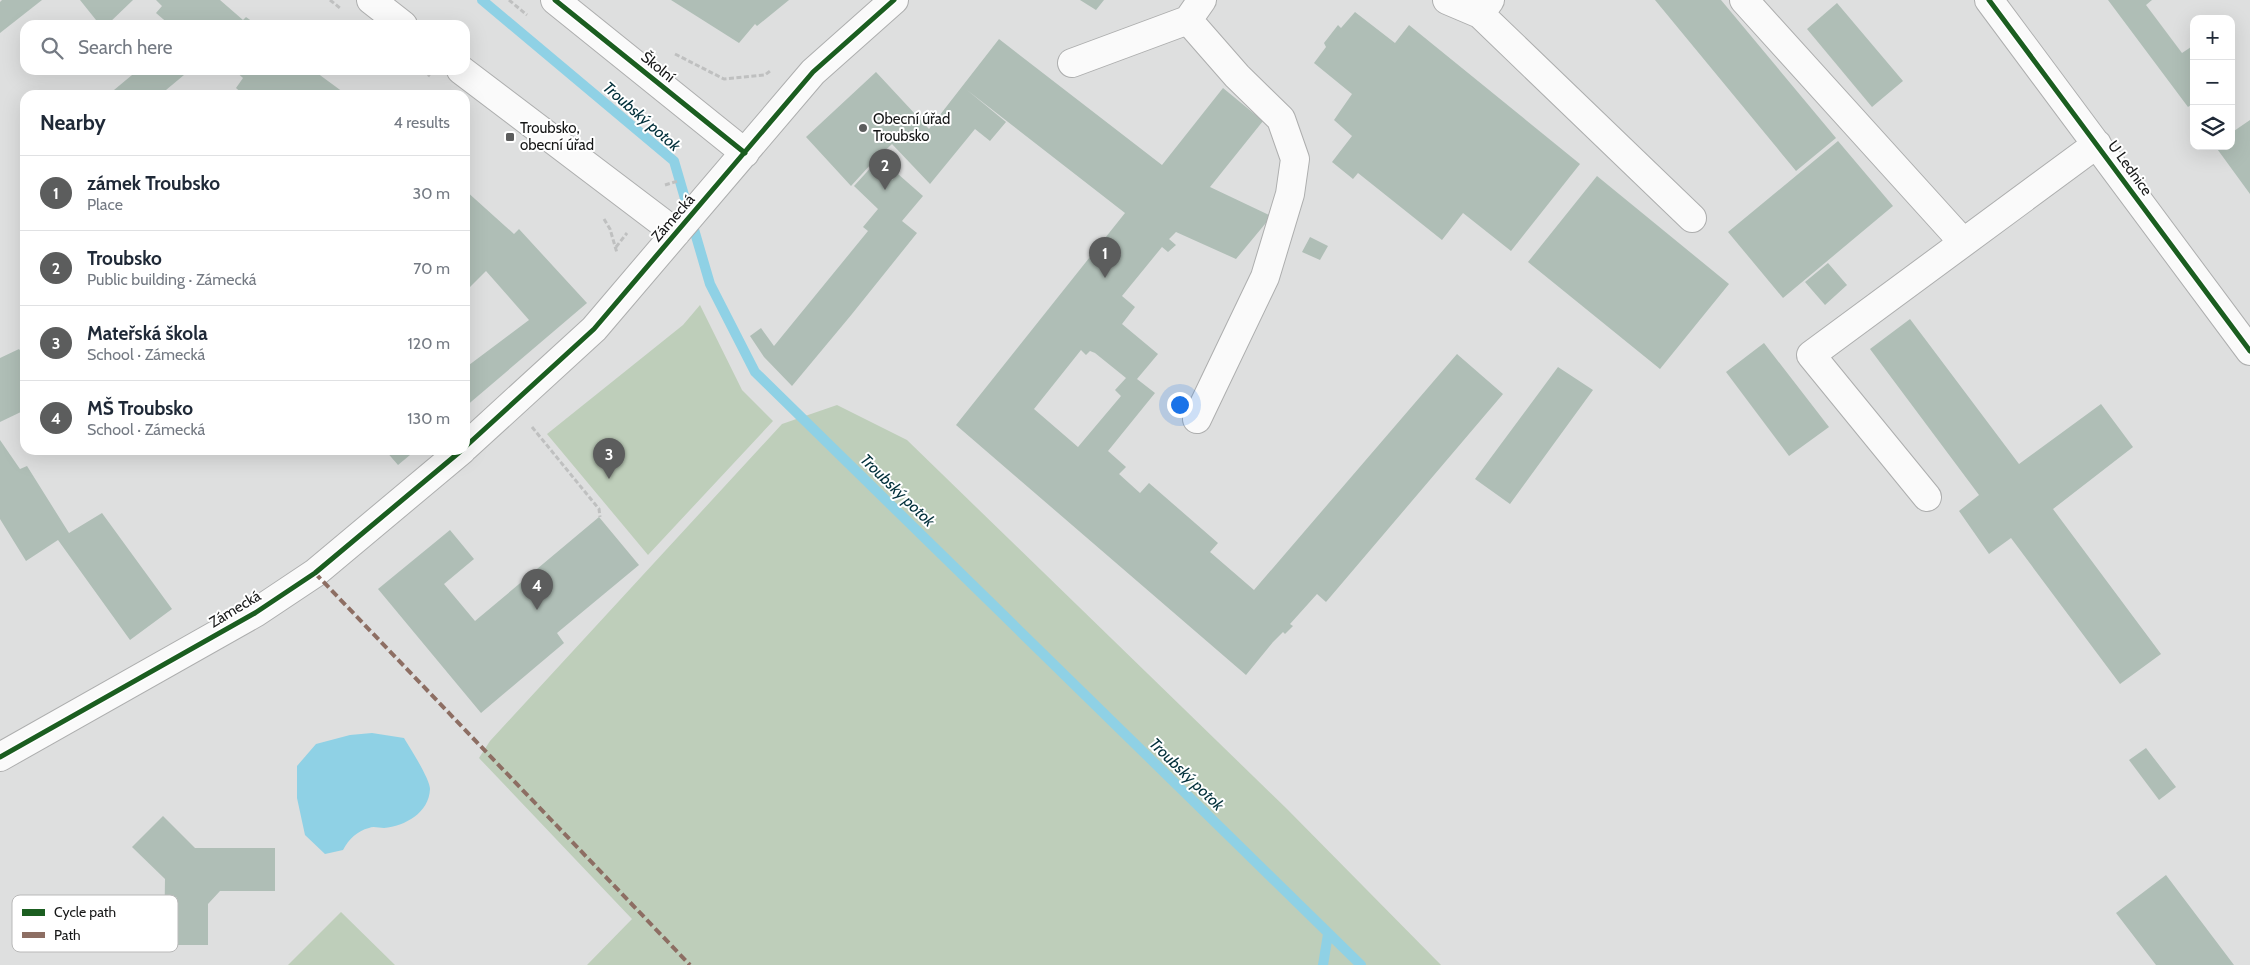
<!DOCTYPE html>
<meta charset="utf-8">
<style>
:root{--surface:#fff;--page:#f6f6f7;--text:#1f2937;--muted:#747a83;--line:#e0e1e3;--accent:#5c5d5d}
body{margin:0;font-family:Cabin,sans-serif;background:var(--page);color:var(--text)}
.controls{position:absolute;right:15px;top:15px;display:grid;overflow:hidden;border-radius:10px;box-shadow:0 5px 20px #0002}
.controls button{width:45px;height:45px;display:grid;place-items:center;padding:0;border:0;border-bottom:1px solid var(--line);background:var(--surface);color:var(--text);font:25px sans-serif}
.you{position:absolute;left:1179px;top:404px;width:18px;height:18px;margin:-12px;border:4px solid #fff;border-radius:50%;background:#1a73e8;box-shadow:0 0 0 8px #1a73e833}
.badge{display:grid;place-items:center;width:32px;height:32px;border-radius:50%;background:var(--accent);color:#fff;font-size:16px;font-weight:700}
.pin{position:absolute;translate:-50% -41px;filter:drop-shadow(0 1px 2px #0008)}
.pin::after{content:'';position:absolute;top:26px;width:18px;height:15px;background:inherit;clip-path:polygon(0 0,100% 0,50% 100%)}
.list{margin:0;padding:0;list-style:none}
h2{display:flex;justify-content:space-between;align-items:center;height:65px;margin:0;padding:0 20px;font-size:21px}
h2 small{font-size:16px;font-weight:400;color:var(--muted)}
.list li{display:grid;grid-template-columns:32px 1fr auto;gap:15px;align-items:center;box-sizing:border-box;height:75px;padding:0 20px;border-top:1px solid var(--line)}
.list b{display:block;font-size:19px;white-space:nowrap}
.list p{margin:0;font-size:16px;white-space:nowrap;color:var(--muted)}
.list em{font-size:16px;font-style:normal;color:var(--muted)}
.icon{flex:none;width:28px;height:28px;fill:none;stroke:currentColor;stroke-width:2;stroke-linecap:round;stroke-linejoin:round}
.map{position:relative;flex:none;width:2250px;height:965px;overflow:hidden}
.search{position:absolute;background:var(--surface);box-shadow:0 5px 20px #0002;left:20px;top:20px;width:450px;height:55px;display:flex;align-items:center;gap:12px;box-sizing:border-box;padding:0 18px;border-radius:15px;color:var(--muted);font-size:19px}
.panel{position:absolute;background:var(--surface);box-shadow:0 5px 20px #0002;left:20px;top:90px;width:450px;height:365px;border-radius:15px}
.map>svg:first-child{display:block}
.green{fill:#beceba}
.water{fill:#8fd1e5}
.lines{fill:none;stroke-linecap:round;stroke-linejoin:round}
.stream{stroke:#8fd1e5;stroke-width:10}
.building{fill:#afbeb6;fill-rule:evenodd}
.minor-casing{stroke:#adaeae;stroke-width:30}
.path{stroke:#bfc0c0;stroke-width:3;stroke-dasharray:5 2.5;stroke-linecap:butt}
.minor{stroke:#fafafa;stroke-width:28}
.quiet{stroke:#8d6e63;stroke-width:4;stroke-dasharray:8 4;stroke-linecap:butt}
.cycleway-casing{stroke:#fff;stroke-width:8}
.cycleway{stroke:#1b5e20;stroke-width:5}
.poi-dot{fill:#5c5d5d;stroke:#fff;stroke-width:2}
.labels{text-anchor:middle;stroke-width:4;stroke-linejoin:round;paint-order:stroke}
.street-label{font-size:15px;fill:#161717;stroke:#fff}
.poi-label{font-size:15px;fill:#161717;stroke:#fff;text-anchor:start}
.water-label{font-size:16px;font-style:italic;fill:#002f3a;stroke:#fff}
.key{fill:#fff;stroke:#b9b9b9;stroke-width:1}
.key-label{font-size:14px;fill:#161717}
</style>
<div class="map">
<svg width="2250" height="965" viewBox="0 0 2250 965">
<rect width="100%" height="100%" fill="#dedfdf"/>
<path class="green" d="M 700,305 L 742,390 L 773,421 L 648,555 L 547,434 L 683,325 Z
M 837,405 L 907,440 L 1287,809 L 1441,965 L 587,965 L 632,919 L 479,758 L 490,741 L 782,424 Z
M 341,912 L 395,965 L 288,965 Z"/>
<path class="water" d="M 372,733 L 404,738 C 410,748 430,779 430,789 C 429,813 405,826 384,828 C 379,828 373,826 369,828 C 357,831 349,839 343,850 L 325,854 L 305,835 L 297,798 L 297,766 L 316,744 L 350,735 Z"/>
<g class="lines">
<path class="stream" d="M 482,0 L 674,161 L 710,284 L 755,372 L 1361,965
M 1323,965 L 1328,934"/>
</g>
<path class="building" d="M 2,0 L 42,0 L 0,33 L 0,2 Z
M 80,0 L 133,0 L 107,25 L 100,25 Z
M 156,0 L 220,0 L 243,20 L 246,17 L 257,25 L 170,25 L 156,13 L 162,6 Z
M 671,0 L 789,0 L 757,26 L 755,24 L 739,43 Z
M 1080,0 L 1104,0 L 1096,10 Z
M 1655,0 L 1721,0 L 1836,138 L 1796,171 Z
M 2108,0 L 2152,0 L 2146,5 L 2182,53 L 2194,45 L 2194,103 L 2188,107 Z
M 1837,3 L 1903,81 L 1872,107 L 1807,29 Z
M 1355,12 L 1395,43 L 1409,25 L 1580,164 L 1511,251 L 1463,213 L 1442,240 L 1358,173 L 1353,179 L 1332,162 L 1352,136 L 1334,120 L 1352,94 L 1314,63 L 1326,47 L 1324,43 L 1338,25 L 1341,28 Z
M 999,39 L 1162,165 L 1223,88 L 1263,121 L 1210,187 L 1269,215 L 1270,218 L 1236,259 L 1176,232 L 1169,239 L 1176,245 L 1168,252 L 1162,247 L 1122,296 L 1135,307 L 1122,324 L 1158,354 L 1137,379 L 1155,393 L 1108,451 L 1126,467 L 1119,474 L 1140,493 L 1149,483 L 1218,543 L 1210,552 L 1254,590 L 1457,354 L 1503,394 L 1326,602 L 1317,594 L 1290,624 L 1293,626 L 1285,634 L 1283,632 L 1273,642 L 1246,675 L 956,425 L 1125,213 L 967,90 L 1006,122 L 990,141 L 975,129 L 930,184 L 892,144 L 872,163 L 851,186 L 806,137 L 876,72 L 929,129 ZM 1081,350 L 1086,355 L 1090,351 L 1095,353 L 1126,378 L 1115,390 L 1121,396 L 1078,447 L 1034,409 Z
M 138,70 L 190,70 L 160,95 L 108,95 Z
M 234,70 L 313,70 L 347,95 L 244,95 L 236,88 L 243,78 Z
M 2250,120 L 2250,194 L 2215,146 L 2231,146 L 2231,133 Z
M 1838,141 L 1893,206 L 1783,298 L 1728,232 Z
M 875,163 L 892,180 L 898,174 L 923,196 L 902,221 L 917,233 L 852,314 L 792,386 L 764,357 L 750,336 L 761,328 L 774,346 L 868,231 L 863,227 L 878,209 L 854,186 Z
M 1597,176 L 1729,284 L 1660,369 L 1528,262 Z
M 465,190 L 514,234 L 519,229 L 587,303 L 465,407 L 465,368 L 529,320 L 486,271 L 465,292 L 465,253 L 468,251 L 465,249 Z
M 1310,237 L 1328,246 L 1320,260 L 1302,252 Z
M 1828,263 L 1847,285 L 1825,305 L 1805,282 Z
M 1910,319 L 2019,464 L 2101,404 L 2133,447 L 2053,509 L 2161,654 L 2120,684 L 2011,538 L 1989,554 L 1959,511 L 1979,495 L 1870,349 Z
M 1764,343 L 1829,427 L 1789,456 L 1726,372 Z
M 19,349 L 25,358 L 25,410 L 0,422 L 0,358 Z
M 1558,367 L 1593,390 L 1510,504 L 1475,479 Z
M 0,440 L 20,469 L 27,466 L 69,533 L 102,513 L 172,609 L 130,640 L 58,540 L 26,561 L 0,519 Z
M 385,450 L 416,450 L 398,465 Z
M 599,517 L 639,565 L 557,633 L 564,643 L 481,713 L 378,589 L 450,530 L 474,559 L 444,584 L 475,621 Z
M 2146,748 L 2176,787 L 2159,800 L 2129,760 Z
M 163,816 L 195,848 L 275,848 L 275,891 L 220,891 L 208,904 L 208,945 L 164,945 L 165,879 L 132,847 Z
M 2166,875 L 2234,965 L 2156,965 L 2116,913 Z"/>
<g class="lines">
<g class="minor-casing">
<path id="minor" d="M 371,0 L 403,25
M 555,0 L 745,153
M 1447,0 L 1480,14
M 1490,0 L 1480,14 L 1692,218
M 1744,0 L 1963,242
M 1989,0 L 2250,351
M 1188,20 L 1237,76 L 1281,119 L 1295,159 L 1290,194 L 1265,277 L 1197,419
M 1072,63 L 1188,20 L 1202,0
M 461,70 L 676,233
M 465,447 L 594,329 L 813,72 L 894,0
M 1927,497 L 1811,355 L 2097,144
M 0,757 L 255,613 L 315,573 L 462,450"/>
</g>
<path class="path" d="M 330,0 L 340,8
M 509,0 L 527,15
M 675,54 L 724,79 L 765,75 L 770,71
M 422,70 L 430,76
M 665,185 L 678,181
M 604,219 L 610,229 L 617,253
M 616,247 L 627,233
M 532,427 L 599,509 L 600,517"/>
<use href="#minor" class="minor"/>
<path class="quiet" d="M 315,573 L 690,965"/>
<g class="cycleway-casing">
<path id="cycleway" d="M 555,0 L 745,153
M 1989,0 L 2250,351
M 465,447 L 594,329 L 813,72 L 894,0
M 0,757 L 255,613 L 315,573 L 462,450"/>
</g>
<use href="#cycleway" class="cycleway"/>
</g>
<g class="poi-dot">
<circle cx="863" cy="128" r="5"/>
<rect x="505" y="132" width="10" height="10" rx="2.5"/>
</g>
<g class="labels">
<g class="street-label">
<text transform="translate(658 67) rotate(39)" y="5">Školní</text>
<text transform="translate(2130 168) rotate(54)" y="5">U Lednice</text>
<text transform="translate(673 218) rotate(-49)" y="5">Zámecká</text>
<text transform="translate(235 609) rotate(-31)" y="5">Zámecká</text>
</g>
<g class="poi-label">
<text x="873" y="124">Obecní úřad<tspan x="873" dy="17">Troubsko</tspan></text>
<text x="520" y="133">Troubsko,<tspan x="520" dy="17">obecní úřad</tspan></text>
</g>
<g class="water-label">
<text transform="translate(642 116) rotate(41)" y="6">Troubský potok</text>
<text transform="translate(898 490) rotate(44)" y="6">Troubský potok</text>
<text transform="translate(1187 774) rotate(44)" y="6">Troubský potok</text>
</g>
</g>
<rect x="12" y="895" width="166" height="57" rx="8" class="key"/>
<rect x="22" y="909" width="23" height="7" fill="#1b5e20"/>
<rect x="22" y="932" width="23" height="6" fill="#8d6e63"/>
<g class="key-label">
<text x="54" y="917">Cycle path</text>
<text x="54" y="940">Path</text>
</g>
</svg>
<div class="controls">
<button>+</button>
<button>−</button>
<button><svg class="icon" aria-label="layers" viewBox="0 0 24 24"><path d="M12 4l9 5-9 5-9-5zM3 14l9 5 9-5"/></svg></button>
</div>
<div class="you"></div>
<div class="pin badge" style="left:1105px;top:278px">1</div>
<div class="pin badge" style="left:885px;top:190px">2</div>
<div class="pin badge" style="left:609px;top:479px">3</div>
<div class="pin badge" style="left:537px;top:610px">4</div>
<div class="search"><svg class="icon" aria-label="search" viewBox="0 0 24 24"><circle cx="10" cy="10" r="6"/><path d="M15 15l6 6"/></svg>Search here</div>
<section class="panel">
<h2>Nearby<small>4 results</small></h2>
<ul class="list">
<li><span class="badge">1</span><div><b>zámek Troubsko</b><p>Place</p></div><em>30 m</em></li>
<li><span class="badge">2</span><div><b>Troubsko</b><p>Public building · Zámecká</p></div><em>70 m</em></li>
<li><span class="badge">3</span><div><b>Mateřská škola</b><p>School · Zámecká</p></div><em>120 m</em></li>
<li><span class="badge">4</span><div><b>MŠ Troubsko</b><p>School · Zámecká</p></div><em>130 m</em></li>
</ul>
</section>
</div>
